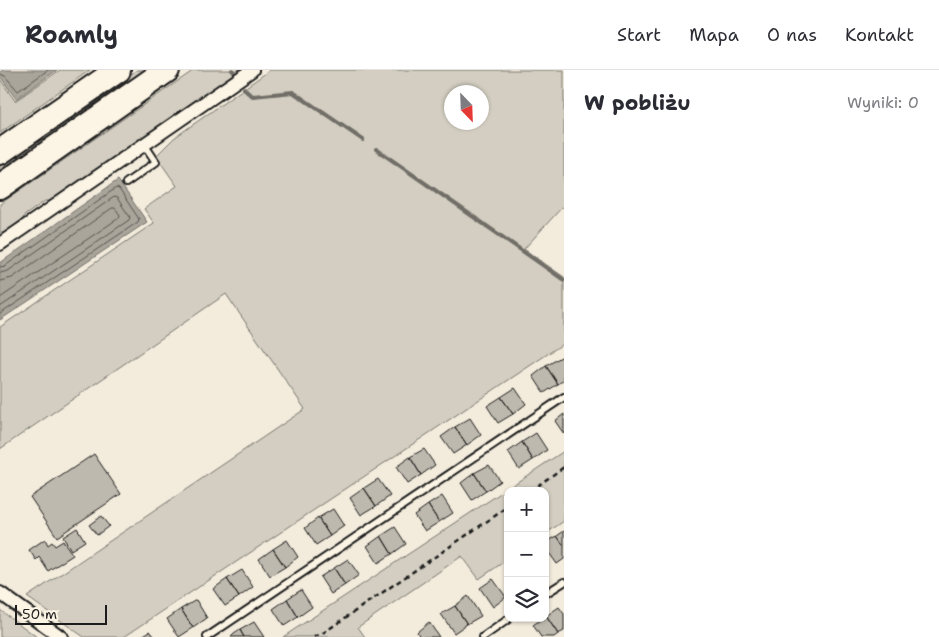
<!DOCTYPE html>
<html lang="pl">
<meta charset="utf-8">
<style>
:root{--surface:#fff;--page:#f7f7f7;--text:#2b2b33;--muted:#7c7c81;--line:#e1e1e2}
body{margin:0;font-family:"Shantell Sans",sans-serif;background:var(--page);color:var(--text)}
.controls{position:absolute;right:15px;bottom:15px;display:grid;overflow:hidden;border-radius:10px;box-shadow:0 1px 4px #0004}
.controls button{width:45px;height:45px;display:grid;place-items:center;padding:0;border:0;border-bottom:1px solid var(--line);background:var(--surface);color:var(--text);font:25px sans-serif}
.compass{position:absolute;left:444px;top:15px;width:45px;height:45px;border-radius:50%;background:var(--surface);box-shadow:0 1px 4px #0004;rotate:157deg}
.scale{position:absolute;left:15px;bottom:12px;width:92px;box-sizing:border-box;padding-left:5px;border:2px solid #1c1c1c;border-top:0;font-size:14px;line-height:18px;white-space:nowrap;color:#1c1c1c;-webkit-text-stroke:4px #fcf5e5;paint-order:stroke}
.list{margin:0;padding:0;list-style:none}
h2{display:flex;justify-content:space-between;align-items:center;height:65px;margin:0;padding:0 20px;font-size:21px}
h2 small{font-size:16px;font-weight:400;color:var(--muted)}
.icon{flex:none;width:28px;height:28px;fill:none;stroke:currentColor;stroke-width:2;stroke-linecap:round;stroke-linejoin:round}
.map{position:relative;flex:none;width:564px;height:567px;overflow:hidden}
header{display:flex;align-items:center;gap:30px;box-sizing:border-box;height:70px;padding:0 25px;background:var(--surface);border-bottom:1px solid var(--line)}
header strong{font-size:24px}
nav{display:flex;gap:28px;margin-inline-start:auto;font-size:18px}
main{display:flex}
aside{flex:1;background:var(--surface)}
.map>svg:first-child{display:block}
.green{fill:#d3cec1;stroke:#78756e;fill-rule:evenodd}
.water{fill:#aaa59b;stroke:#716e68}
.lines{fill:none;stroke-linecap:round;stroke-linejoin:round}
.shore{stroke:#55534f;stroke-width:1}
.stream{stroke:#716e68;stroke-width:4}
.building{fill:#beb9ae;stroke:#1c1c1c}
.lane-casing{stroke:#1c1c1c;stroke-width:10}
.street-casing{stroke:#1c1c1c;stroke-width:16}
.highway-casing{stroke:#1c1c1c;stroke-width:28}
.path{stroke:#1c1c1c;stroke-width:2.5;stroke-dasharray:5 4;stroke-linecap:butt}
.lane{stroke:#fcf5e5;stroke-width:6}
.street{stroke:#fcf5e5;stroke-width:12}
.highway{stroke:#fcf5e5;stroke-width:24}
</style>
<header>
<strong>Roamly</strong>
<nav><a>Start</a><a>Mapa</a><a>O nas</a><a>Kontakt</a></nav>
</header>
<main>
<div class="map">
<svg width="564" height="567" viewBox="0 0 564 567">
<rect width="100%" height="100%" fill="#f3ecdd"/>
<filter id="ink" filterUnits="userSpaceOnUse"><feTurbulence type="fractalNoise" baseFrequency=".02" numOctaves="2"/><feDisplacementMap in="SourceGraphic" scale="10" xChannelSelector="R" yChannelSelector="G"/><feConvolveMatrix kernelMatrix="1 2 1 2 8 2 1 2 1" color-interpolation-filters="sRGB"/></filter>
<g filter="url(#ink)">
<path class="green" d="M 60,0 L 90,0 L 0,63 L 0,9 L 15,31 Z
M 137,0 L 148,0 L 0,103 L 0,95 Z
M 194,0 L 241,0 L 54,131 L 45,131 L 24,146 L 22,152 L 6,163 L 0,163 L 0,134 Z
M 270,0 L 564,0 L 564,135 L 524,179 L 564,207 L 564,273 L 124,567 L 84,567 L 27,527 L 305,339 L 226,224 L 0,379 L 0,257 L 154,153 L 144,139 L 177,116 L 156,86 L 174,68 ZM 452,22 L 482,22 L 482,52 L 452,52 Z
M 564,381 L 564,451 L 545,464 L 545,421 L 508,421 L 508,489 L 479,509 L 462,486 L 358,557 L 365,567 L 283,567 Z
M 0,540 L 37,567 L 0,567 Z"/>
<path class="water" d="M 3,0 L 57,0 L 16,29 L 0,6 L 0,2 Z
M 118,110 L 147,152 L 0,250 L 0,193 Z"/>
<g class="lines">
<path class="shore" d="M 0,4 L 5,6 L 18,21 L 48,0
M 0,197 L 5,196 L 116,118 L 119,119 L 139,149 L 138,152 L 0,244
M 0,203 L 8,201 L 114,127 L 117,128 L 130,147 L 129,150 L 0,237
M 0,211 L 12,208 L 112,138 L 115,138 L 120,145 L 119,148 L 0,228"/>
<path class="stream" d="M 232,0 L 233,1
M 244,18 L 247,22 L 253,26 L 293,22 L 363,70
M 376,79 L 564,210"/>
</g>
<path class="building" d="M 561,287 L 564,292 L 564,310 L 558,314 L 546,296 Z
M 546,296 L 558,314 L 544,323 L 533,306 Z
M 515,318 L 526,334 L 513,344 L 501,327 Z
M 501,327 L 513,344 L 498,353 L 487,336 Z
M 564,344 L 564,364 L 555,351 Z
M 470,348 L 481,365 L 467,375 L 455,357 Z
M 455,357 L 467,375 L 453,384 L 441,367 Z
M 536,363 L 547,380 L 533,390 L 522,372 Z
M 522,372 L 533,390 L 519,399 L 508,382 Z
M 424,379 L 435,395 L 421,405 L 410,387 Z
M 94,384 L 121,424 L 57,467 L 30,427 Z
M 410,387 L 421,405 L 407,414 L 396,397 Z
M 489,395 L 500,411 L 486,421 L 474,403 Z
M 474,403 L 486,421 L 472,430 L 461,413 Z
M 378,409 L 390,426 L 376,436 L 364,418 Z
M 364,418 L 376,436 L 361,445 L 350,428 Z
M 442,426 L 453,443 L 439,452 L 428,435 Z
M 428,435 L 439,452 L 425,461 L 414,445 Z
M 333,439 L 344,456 L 330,466 L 318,448 Z
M 101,446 L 109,456 L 97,465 L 89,455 Z
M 318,448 L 330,466 L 316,475 L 305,458 Z
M 395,457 L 406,474 L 392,484 L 381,466 Z
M 77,458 L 85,471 L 71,480 L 63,467 Z
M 564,461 L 564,476 L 557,466 Z
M 381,466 L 392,484 L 378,493 L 367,476 Z
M 557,466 L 564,476 L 564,489 L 557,494 L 545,477 L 545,473 Z
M 45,469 L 48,475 L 52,472 L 55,476 L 63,471 L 73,485 L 48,501 L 39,487 L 36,490 L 29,480 Z
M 287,470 L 298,487 L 285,497 L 273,479 Z
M 273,479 L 285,497 L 270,506 L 259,489 Z
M 348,489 L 359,505 L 345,515 L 334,498 Z
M 334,498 L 345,515 L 331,524 L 320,507 Z
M 242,500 L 253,517 L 239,527 L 227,509 Z
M 227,509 L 239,527 L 225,536 L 213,519 Z
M 493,509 L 506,527 L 493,537 L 480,518 Z
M 301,520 L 312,537 L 298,547 L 287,529 Z
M 468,526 L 481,546 L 467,554 L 455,536 Z
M 287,529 L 298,547 L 284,556 L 273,539 Z
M 196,530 L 207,548 L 193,558 L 181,539 Z
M 455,536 L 467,554 L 454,563 L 441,544 Z
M 559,537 L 564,544 L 564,561 L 558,564 L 546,546 Z
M 181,539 L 193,558 L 179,567 L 167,549 Z
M 546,546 L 558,564 L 554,567 L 541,567 L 533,555 Z
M 254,552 L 264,567 L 244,567 L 240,560 Z
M 429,552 L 439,567 L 420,567 L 417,562 Z
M 240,560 L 244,567 L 231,567 L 234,564 Z
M 150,561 L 155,567 L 140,567 L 142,566 Z"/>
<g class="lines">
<g class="lane-casing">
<path id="lane" d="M 126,113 L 156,92 L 144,74
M 545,524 L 564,512
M 207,567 L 564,327
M 483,567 L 510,548"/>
</g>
<g class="street-casing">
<path id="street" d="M 0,174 L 252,0
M 0,523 L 61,567"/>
</g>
<g class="highway-casing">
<path id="highway" d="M 0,82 L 118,0
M 0,117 L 167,0"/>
</g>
<path class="path" d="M 530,421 L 564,397
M 314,567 L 323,563 L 508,437"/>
<use href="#lane" class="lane"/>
<use href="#street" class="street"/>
<use href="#highway" class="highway"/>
</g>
</g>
</svg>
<div class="controls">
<button>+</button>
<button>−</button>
<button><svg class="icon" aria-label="layers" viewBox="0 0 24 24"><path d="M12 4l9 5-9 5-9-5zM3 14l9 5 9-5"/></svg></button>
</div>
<svg class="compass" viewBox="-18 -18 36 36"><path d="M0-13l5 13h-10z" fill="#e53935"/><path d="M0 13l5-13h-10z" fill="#7c7c81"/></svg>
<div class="scale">50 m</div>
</div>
<aside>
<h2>W pobliżu<small>Wyniki: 0</small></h2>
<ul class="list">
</ul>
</aside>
</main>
